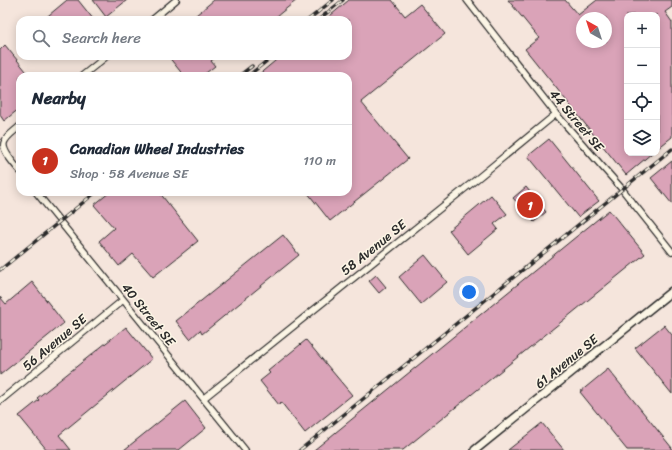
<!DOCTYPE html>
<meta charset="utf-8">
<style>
:root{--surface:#fff;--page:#f2f2f3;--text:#1f2937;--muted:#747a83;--line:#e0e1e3;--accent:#c8321e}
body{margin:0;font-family:Sriracha,sans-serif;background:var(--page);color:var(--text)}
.controls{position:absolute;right:12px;top:12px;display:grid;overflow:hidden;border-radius:8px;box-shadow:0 2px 10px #0003}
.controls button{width:36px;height:36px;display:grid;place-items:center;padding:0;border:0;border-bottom:1px solid var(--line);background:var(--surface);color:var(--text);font:20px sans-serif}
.compass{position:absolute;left:576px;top:12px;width:36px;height:36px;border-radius:50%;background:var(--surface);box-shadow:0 2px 10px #0003;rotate:321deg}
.you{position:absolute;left:469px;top:292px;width:14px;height:14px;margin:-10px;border:3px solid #fff;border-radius:50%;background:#1a73e8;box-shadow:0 0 0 6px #1a73e833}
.badge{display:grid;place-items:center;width:26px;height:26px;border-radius:50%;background:var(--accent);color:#fff;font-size:13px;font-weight:700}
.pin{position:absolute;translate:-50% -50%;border:2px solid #fff;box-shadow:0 1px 4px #0006}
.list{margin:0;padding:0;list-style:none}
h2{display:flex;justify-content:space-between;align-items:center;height:52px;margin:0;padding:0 16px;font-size:17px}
h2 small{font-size:13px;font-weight:400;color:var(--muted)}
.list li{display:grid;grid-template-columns:26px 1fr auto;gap:12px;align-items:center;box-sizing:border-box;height:72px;padding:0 16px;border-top:1px solid var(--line)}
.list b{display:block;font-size:15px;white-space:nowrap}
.list p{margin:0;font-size:13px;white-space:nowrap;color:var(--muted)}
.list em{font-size:13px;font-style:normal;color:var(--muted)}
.icon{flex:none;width:22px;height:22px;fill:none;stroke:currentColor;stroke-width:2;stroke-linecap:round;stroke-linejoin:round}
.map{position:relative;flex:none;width:672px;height:450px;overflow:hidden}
.search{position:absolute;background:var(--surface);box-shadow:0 2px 10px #0003;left:16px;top:16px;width:336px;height:44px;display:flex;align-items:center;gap:10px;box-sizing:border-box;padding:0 14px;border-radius:12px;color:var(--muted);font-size:15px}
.panel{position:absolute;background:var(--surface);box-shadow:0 2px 10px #0003;left:16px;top:72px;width:336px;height:124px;border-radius:12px}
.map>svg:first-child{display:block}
.building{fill:#daa3b8;stroke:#2b2b2b;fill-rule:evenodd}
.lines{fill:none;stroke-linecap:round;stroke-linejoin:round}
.street-casing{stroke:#2b2b2b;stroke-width:8}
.secondary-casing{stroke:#2b2b2b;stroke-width:10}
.street{stroke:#fcf5e5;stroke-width:5.5}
.secondary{stroke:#fcf5e5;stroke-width:7}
.rail-casing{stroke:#2b2b2b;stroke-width:3.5}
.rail{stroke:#fcf5e5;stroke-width:2;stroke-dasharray:6;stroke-linecap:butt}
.labels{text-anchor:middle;stroke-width:3;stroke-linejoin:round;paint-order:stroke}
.street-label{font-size:13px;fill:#2b2b2b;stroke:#fcf5e5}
</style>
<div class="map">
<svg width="672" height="450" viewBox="0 0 672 450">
<rect width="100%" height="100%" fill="#f5e5dc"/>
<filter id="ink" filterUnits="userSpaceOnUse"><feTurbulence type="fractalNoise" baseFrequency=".025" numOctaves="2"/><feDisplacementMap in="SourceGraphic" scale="8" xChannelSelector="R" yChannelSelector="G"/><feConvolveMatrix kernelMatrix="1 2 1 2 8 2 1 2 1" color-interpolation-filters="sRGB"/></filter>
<g filter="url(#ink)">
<path class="building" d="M 67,0 L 78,0 L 94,20 L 43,20 Z
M 93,0 L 127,0 L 106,17 Z
M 214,0 L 297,0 L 272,20 L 190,20 Z
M 349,0 L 392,0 L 405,16 L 420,4 L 445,34 L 361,102 L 408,159 L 330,221 L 307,192 L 348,192 L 348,76 L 257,76 L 281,56 L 348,56 L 348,20 L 325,20 Z
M 508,0 L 565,0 L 578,15 L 597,0 L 672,0 L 672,7 L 665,12 L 672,22 L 672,137 L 657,149 L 657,15 L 627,15 L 627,153 L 652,153 L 626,175 L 525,49 L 539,38 ZM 582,18 L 606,18 L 606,42 L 582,42 Z
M 5,45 L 30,76 L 20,76 L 20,108 L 4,121 L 0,115 L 0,50 Z
M 168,56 L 217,56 L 211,61 L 215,66 L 202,76 L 184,76 Z
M 549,139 L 599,201 L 578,217 L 528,156 Z
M 672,161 L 672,204 L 651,178 Z
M 526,187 L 546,212 L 534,222 L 513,198 Z
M 110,192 L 159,192 L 198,241 L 153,277 L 133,254 L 119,266 L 99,241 L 114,228 L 94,205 Z
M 491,195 L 507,214 L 494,224 L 498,229 L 468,254 L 449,230 Z
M 609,210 L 645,254 L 403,450 L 314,450 Z
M 283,235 L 299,255 L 202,334 L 200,330 L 190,339 L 176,321 Z
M 425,255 L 447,282 L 421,304 L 399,277 Z
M 376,275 L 386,287 L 379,293 L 369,281 Z
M 32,282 L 64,323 L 0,375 L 0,297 L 6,304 Z
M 664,325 L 672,335 L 672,394 L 635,348 Z
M 126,327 L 152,359 L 59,435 L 71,450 L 47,450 L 19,416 L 39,400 L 37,398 Z
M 306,340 L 352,395 L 305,433 L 281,402 L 279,405 L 260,381 L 270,373 L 268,371 Z
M 608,369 L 672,448 L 672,450 L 627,450 L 580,392 Z
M 185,401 L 206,428 L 179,450 L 124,450 Z
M 542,423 L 564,450 L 508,450 Z"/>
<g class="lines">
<g class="street-casing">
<path id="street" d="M 467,0 L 556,114 L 622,189 L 672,252
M 152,20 L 176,0
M 82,76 L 107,56
M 20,126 C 15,131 6,136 4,143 C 2,151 15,165 20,171
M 36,192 L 245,450
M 204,398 L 478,178 L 556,114
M 0,401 L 123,300"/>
</g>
<g class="secondary-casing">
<path id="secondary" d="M 475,450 L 672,291"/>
</g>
<use href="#street" class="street"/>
<use href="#secondary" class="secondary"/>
<g class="rail-casing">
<path id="rail" d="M 308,20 L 333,0
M 318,20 L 343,0
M 239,76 L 252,66
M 248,76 L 273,56
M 0,270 L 96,192
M 300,450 L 672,149"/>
</g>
<use href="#rail" class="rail"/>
</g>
</g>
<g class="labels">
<g class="street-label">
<text transform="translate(577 120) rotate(50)" y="5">44 Street SE</text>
<text transform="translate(373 247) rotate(-39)" y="5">58 Avenue SE</text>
<text transform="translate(149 314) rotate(51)" y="5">40 Street SE</text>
<text transform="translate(54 342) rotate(-40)" y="5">56 Avenue SE</text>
<text transform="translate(566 361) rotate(-39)" y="5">61 Avenue SE</text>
</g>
</g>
</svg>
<div class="controls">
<button>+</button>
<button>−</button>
<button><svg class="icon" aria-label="locate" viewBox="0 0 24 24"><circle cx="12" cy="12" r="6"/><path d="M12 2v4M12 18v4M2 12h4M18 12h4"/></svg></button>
<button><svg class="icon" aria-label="layers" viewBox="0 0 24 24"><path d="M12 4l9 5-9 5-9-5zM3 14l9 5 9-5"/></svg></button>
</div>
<svg class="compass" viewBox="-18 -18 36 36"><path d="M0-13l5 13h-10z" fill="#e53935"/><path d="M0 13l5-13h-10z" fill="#747a83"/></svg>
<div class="you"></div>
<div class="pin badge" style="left:530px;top:205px">1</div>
<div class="search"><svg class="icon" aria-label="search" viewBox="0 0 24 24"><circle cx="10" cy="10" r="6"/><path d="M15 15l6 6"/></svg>Search here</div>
<section class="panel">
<h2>Nearby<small></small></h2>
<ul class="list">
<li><span class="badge">1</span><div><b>Canadian Wheel Industries</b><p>Shop · 58 Avenue SE</p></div><em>110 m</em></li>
</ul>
</section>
</div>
